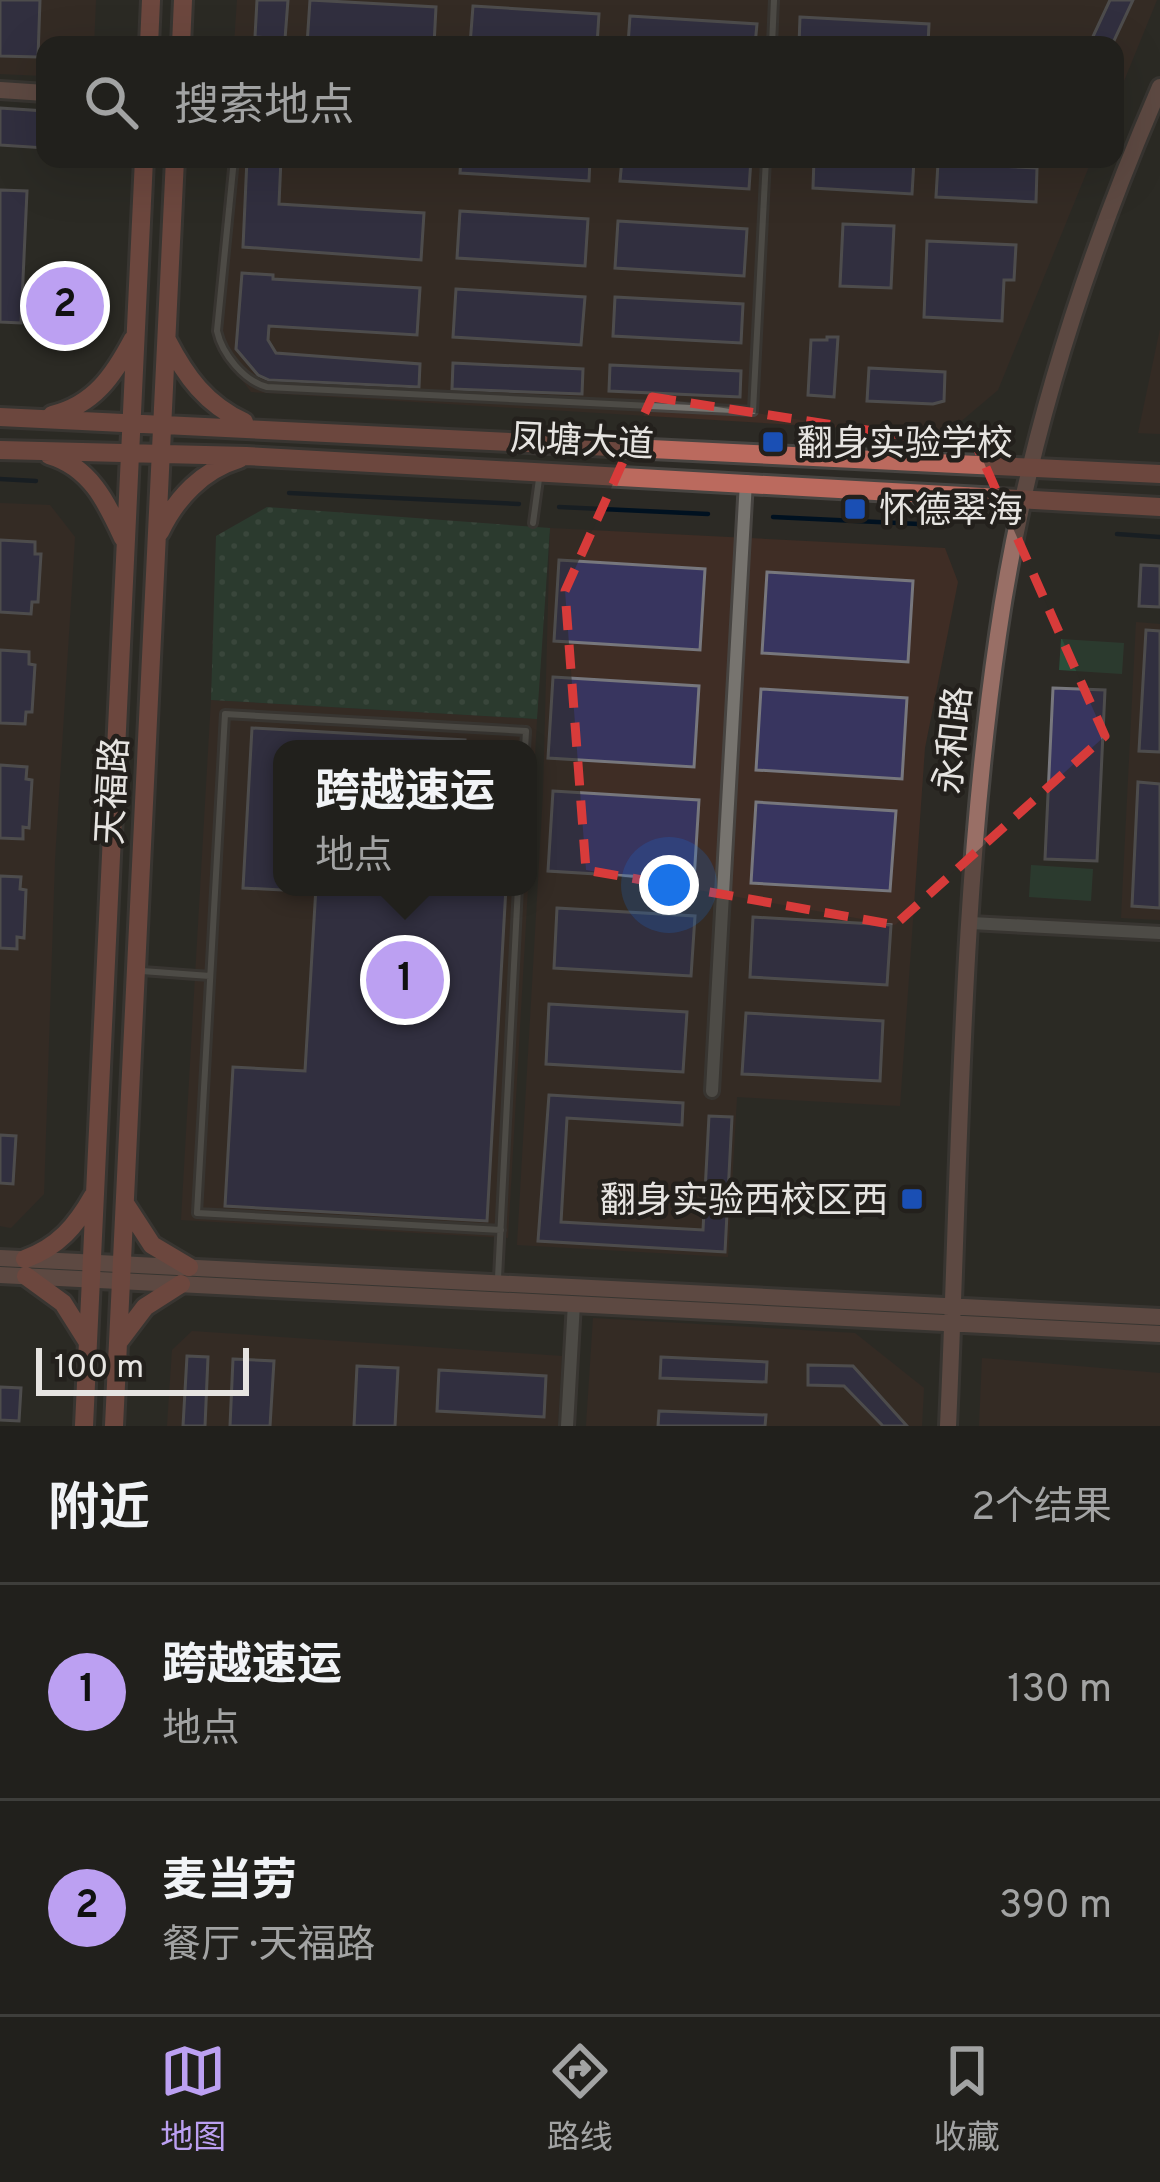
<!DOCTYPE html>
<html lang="zh">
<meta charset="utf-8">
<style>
:root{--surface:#21201c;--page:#2d2d29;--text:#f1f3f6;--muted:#a2a3a3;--line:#3e3e3b;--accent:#bca0f2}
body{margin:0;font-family:Overpass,"Noto Sans SC",sans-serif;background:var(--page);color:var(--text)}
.scale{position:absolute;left:36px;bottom:30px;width:213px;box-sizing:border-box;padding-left:12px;border:6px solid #e6e4e1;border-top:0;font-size:33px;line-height:42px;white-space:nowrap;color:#e6e4e1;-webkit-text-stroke:9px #23201c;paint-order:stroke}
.you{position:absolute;left:669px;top:885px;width:42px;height:42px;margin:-30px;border:9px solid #fff;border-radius:50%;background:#1a73e8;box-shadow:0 0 0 18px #1a73e833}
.badge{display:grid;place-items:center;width:78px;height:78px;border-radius:50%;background:var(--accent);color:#111;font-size:39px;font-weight:700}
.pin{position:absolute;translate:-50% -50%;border:6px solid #fff;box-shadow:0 3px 12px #0006}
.popup{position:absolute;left:273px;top:740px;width:264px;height:156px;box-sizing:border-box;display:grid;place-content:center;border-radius:24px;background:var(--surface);filter:drop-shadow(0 3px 9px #0005);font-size:39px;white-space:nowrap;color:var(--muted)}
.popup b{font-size:45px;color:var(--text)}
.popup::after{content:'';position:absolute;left:50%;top:100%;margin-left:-24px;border:24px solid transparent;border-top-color:var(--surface)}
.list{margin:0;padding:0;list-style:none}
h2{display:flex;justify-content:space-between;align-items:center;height:156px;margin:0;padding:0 48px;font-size:51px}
h2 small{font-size:39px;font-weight:400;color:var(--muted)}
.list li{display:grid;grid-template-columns:78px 1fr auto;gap:36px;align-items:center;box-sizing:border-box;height:216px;padding:0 48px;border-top:3px solid var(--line)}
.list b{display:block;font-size:45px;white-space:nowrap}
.list p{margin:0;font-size:39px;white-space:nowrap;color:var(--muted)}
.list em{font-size:39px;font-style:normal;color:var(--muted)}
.icon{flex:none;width:66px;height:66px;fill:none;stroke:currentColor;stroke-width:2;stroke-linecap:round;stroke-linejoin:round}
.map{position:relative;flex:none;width:1160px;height:1426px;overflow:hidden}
.search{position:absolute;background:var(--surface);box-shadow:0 12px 48px #0002;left:36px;right:36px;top:36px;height:132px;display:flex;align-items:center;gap:30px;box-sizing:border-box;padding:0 42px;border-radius:24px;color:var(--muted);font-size:45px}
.sheet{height:588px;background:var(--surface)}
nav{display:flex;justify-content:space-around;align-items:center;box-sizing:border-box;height:168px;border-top:3px solid var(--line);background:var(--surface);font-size:33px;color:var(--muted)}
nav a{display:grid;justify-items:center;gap:6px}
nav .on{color:var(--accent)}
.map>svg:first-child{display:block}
.industrial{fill:#3f2d25}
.grass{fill:url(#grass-dots)}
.pitch{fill:#2b4f3b}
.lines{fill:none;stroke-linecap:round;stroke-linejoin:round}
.stream{stroke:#001120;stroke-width:4.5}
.building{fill:#38355f;stroke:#77777d;stroke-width:3}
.lane-casing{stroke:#474441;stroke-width:12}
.street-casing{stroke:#474441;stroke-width:18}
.secondary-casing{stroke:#474441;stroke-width:22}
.primary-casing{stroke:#474441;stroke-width:24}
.lane{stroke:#77746f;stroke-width:6}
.street{stroke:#77746f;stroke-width:12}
.secondary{stroke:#996f66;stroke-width:16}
.primary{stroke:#bb6a5e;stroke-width:18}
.marked{fill:none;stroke:#d83b3a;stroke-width:9;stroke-dasharray:24 15;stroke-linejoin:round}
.transit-dot{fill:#1a4fb4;stroke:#23201c;stroke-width:4.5}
.labels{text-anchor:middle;stroke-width:9;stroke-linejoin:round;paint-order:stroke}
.street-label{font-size:36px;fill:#e6e4e1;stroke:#23201c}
.poi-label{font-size:36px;fill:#e6e4e1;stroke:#23201c;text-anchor:start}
</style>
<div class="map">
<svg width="1160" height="1426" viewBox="0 0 1160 1426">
<defs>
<pattern id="grass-dots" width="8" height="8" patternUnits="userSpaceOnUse" patternTransform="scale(3)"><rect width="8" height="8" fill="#2b4f3b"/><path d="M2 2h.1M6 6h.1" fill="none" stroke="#4a6857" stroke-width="1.8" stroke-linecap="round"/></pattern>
</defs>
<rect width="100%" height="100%" fill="#2c2a25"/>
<path class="industrial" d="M 0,0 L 96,0 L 94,45 L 45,45 L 45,76 L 0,74 Z
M 237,0 L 1157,0 L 1115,103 L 1115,45 L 234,45 Z
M 228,159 L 1092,159 L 998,390 L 946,434 L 251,392 L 217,346 Z
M 1160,329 L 1160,434 L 1138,433 Z
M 0,503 L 50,505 L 75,537 L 55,859 L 44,1194 L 11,1228 L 0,1226 Z
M 550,528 L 945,548 L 958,582 L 925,748 L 900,1106 L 737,1097 L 728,1257 L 517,1245 L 543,794 Z
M 1136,622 L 1160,624 L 1160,920 L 1121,918 Z
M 211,700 L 537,719 L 528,883 L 528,749 L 282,749 L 282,887 L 528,887 L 508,1238 L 181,1220 Z
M 593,1318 L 855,1333 L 924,1388 L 922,1426 L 586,1426 Z
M 192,1331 L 562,1356 L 558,1426 L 167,1426 L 172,1350 Z
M 982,1358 L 1160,1373 L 1160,1426 L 979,1426 Z"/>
<path class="grass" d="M 267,507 L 550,528 L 537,719 L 211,700 L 216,536 Z"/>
<path class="pitch" d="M 1061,639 L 1124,643 L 1122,674 L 1059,670 Z
M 1031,865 L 1093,869 L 1091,901 L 1029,897 Z"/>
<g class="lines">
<path class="stream" d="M 0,479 L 36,481
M 289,493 L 519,504
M 559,507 L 708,514
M 773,517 L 919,524
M 1117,534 L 1160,537"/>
</g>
<path class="building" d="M 0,0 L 40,0 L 38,57 L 0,56 Z
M 257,0 L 288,0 L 285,39 L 255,37 Z
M 310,0 L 436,7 L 434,45 L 307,45 Z
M 1110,0 L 1133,0 L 1112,45 L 1089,45 Z
M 473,6 L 599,14 L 597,45 L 470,45 Z
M 630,16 L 757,24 L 755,45 L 628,45 Z
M 800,17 L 929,24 L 928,45 L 799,45 Z
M 0,108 L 45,111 L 45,148 L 0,145 Z
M 247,159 L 281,159 L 279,204 L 424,213 L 421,260 L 243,247 Z
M 461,159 L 590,159 L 589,181 L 460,173 Z
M 622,159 L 751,159 L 749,189 L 620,181 Z
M 814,159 L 914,160 L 912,194 L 813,188 Z
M 938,163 L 1037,168 L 1036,202 L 936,197 Z
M 0,190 L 27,191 L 21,323 L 0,322 Z
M 460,211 L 588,219 L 585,266 L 457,258 Z
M 618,221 L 747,229 L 744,276 L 615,268 Z
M 843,224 L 894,226 L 891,288 L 840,286 Z
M 927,241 L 1016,245 L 1014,280 L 1004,280 L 1002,321 L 924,317 Z
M 242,273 L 273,275 L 273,279 L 420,288 L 417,335 L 269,326 L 268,340 L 276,353 L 420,364 L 419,387 L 269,380 L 258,375 L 236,349 Z
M 51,276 L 83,277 L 80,340 L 47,338 Z
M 456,289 L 585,297 L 581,345 L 453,337 Z
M 615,297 L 743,304 L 741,343 L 613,336 Z
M 827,337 L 838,337 L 834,397 L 808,395 L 811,340 L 827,340 Z
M 453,363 L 583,369 L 582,394 L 452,389 Z
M 610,365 L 741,371 L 740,397 L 609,391 Z
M 869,368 L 945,372 L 944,401 L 933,404 L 867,401 Z
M 0,540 L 35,542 L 35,554 L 41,554 L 38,602 L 32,602 L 31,614 L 0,612 Z
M 559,560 L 705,569 L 700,650 L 554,641 Z
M 1141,565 L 1160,566 L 1160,607 L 1139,606 Z
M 767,572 L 913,581 L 908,662 L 762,653 Z
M 1146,630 L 1160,631 L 1160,752 L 1139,751 Z
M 0,650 L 29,652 L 29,664 L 35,665 L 32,712 L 26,712 L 25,724 L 0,723 Z
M 553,677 L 699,686 L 694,767 L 548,758 Z
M 1053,688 L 1105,690 L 1097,861 L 1045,859 Z
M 761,689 L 907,698 L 902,779 L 756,770 Z
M 252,728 L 465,740 L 465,749 L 282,749 L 282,890 L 243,888 Z
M 0,765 L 27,767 L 26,779 L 32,780 L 29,828 L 23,827 L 23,839 L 0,838 Z
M 1138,782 L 1160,784 L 1160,908 L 1132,906 Z
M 553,791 L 699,800 L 694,880 L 548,871 Z
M 756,802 L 896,811 L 890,891 L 751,883 Z
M 0,876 L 21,877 L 20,889 L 26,890 L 24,938 L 17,937 L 17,949 L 0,948 Z
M 316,887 L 506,887 L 487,1221 L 225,1206 L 233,1067 L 305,1071 Z
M 557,908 L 695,916 L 691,976 L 554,968 Z
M 753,917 L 891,925 L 887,985 L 750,977 Z
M 549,1004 L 687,1012 L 683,1072 L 546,1064 Z
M 746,1013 L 883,1021 L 880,1081 L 742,1074 Z
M 549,1095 L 683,1103 L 682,1125 L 567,1118 L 561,1222 L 703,1230 L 709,1116 L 732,1117 L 725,1252 L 538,1241 Z
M 0,1135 L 16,1136 L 13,1184 L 0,1183 Z
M 187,1356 L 208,1357 L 205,1426 L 183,1426 Z
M 661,1357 L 767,1362 L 766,1382 L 660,1378 Z
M 233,1359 L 274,1361 L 270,1426 L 230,1426 Z
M 808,1365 L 853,1366 L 907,1426 L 883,1426 L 844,1386 L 808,1385 Z
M 357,1366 L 398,1368 L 395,1426 L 354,1426 Z
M 439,1370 L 546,1376 L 544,1417 L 437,1411 Z
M 0,1387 L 21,1388 L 19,1421 L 0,1420 Z
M 659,1411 L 766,1415 L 765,1426 L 658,1426 Z"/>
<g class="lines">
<g class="lane-casing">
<path id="lane" d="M 772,45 L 774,0
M 234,159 L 217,331 C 222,354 244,381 267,387 L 753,411 L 766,159
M 533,523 L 539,479
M 142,971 L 210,976
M 501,1230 L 197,1213 L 225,714 L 526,731 L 525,749
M 498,1278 L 518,887"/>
</g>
<g class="street-casing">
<path id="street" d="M 971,923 L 1160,933
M 712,1091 L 746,481
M 567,1426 L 574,1303"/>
</g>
<g class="secondary-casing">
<path id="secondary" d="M 0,90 L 45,93
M 0,1258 L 1160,1317
M 0,1275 L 1160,1334
M 948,1426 C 960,1165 960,893 998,635 C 1025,446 1084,262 1160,87"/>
</g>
<g class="primary-casing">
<path id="primary" d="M 149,45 L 151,0
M 181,45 L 183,0
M 167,340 C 186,377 206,404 244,422
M 52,415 C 94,405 114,375 133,339
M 0,417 L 1160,474
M 0,450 L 246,456 L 1160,507
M 49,455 C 90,467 106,501 123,538
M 160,532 C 176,498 203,470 239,459
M 126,1205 L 152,1245 L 189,1267
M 25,1259 C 58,1247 76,1226 93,1196
M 26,1276 L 63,1303 L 87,1341
M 120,1340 L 145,1307 L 181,1284
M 84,1426 L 144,159
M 114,1426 L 175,159"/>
</g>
<use href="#lane" class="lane"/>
<use href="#street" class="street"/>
<use href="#secondary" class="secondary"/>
<use href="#primary" class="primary"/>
</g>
<path d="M0 0H1160V1426H0ZM 652,397 L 977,447 L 1105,736 L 895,925 L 586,870 L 565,591 Z" fill="#2c2a25" fill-opacity=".55" fill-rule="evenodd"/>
<path class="marked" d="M 652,397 L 977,447 L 1105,736 L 895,925 L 586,870 L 565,591 Z"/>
<g class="transit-dot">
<rect x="761" y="430" width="24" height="24" rx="6"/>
<rect x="843" y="497" width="24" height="24" rx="6"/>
<rect x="900" y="1187" width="24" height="24" rx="6"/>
</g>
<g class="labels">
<g class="street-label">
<text transform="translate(582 440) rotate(3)" y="13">凤塘大道</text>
<text transform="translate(952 740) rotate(-84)" y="13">永和路</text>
<text transform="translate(111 791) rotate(-87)" y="13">天福路</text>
</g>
<g class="poi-label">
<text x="797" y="455">翻身实验学校</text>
<text x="879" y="522">怀德翠海</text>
<text x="888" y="1212" text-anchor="end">翻身实验西校区西</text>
</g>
</g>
</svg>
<div class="scale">100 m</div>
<div class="you"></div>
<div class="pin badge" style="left:405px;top:980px">1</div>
<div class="popup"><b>跨越速运</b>地点</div>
<div class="pin badge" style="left:65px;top:306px">2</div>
<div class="search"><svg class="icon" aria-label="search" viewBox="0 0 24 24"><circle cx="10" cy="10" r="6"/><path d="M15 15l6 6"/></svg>搜索地点</div>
</div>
<section class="sheet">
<h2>附近<small>2个结果</small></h2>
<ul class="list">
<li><span class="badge">1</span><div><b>跨越速运</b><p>地点</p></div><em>130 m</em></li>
<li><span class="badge">2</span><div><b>麦当劳</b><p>餐厅 · 天福路</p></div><em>390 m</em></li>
</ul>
</section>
<nav>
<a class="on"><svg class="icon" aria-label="map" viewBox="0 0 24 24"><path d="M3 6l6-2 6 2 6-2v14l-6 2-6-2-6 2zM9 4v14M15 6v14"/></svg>地图</a>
<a><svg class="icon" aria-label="directions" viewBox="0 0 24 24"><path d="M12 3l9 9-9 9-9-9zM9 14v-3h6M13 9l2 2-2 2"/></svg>路线</a>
<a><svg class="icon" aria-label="saved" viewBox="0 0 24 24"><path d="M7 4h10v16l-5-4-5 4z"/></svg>收藏</a>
</nav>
